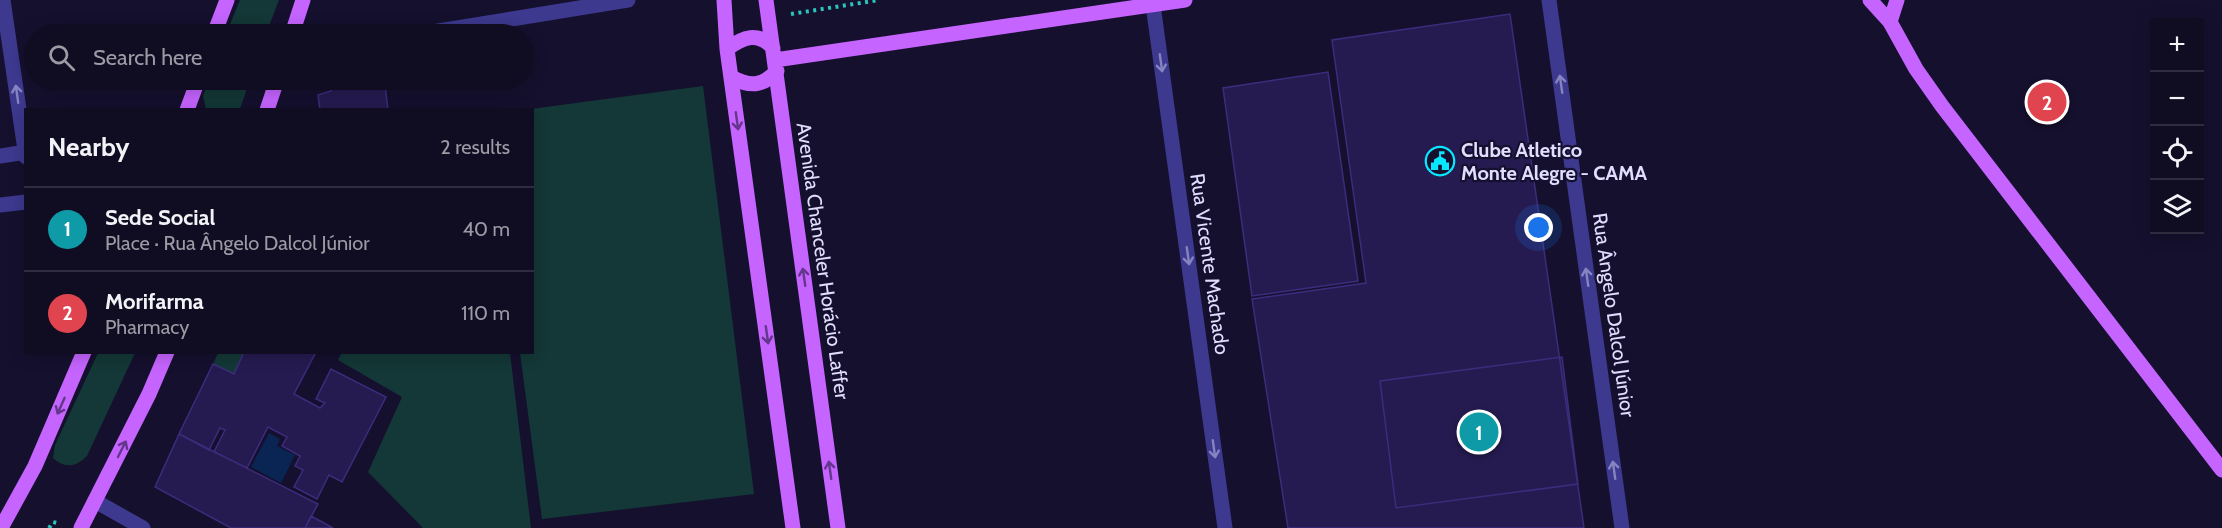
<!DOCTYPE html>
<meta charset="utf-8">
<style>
:root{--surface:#100c22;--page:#19152a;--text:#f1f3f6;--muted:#9c9ba5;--line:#302c40;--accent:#09e7ff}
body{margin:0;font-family:Cabin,sans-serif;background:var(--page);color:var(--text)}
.controls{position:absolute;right:18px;top:18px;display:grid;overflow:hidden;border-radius:0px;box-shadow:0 3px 15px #0003}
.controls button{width:54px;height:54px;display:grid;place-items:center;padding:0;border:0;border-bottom:2px solid var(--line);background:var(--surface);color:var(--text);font:30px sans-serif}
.you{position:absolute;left:1539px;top:228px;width:21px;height:21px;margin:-15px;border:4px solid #fff;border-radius:50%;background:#1a73e8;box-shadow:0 0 0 9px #1a73e833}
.badge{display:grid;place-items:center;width:39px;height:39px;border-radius:50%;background:var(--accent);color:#fff;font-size:20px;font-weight:700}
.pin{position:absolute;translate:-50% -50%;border:3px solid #fff;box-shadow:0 2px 6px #0006}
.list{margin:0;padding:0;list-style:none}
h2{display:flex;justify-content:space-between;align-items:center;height:78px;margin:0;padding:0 24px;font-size:26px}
h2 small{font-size:20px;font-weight:400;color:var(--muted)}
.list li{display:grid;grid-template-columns:39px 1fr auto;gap:18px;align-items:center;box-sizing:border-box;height:84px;padding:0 24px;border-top:2px solid var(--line)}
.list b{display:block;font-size:22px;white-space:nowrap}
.list p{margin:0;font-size:20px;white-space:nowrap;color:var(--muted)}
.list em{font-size:20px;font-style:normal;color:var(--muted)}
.icon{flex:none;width:33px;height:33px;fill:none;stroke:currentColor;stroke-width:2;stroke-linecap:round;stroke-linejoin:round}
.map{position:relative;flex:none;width:2222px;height:528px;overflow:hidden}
.search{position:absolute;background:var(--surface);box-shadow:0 3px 15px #0003;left:24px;top:24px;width:510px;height:66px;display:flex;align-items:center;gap:15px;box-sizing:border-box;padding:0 21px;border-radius:33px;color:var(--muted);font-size:22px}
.panel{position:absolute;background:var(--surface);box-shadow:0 3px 15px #0003;left:24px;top:108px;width:510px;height:246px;border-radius:0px}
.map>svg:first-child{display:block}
.green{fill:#133837}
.water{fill:#0a2553}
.building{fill:#261b50;stroke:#3c2c7d;stroke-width:1.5}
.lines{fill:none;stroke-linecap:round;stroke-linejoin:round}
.path{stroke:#2ac6bc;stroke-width:4;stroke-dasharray:3 4.5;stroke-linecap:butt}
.minor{stroke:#3c398f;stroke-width:15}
.major{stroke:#c564ff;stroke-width:15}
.oneway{stroke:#8683c1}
.oneway2{stroke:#64368c}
.labels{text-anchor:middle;stroke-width:4.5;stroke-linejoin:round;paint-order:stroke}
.poi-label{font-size:20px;font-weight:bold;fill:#e1ddff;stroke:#15102e;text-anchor:start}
.street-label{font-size:20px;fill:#e1ddff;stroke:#15102e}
</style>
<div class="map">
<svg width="2222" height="528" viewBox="0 0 2222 528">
<rect width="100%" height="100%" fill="#15102e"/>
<path class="green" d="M 240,0 L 279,0 L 266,34 L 226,34 Z
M 209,80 L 250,80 L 240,109 L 206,109 L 203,96 Z
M 703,86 L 754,494 L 542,519 L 520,353 L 532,352 L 531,109 Z
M 342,352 L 510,353 L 531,528 L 423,528 L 368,472 L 402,397 L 338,360 Z
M 98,353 L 135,353 L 87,456 C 76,467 65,469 53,458 L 55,445 Z
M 218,353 L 244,353 L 234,374 L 213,364 Z"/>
<path class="water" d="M 269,433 L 280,439 L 277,446 L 295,455 L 281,483 L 251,467 Z"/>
<path class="building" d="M 1510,14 L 1584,528 L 1288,528 L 1252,299 L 1366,283 L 1332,40 Z
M 1328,72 L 1358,281 L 1252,296 L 1223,88 Z
M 330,80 L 376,80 L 385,85 L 388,110 L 320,110 L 318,95 L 331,91 Z
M 244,352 L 316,352 L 294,394 L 320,408 L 325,403 L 316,399 L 331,369 L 386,397 L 342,482 L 329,475 L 317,499 L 294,487 L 303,470 L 295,466 L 300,456 L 282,446 L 287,437 L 268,427 L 247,468 L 214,452 L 225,430 L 220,428 L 209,450 L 179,434 L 213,364 L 234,374 Z
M 1562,357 L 1578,484 L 1396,508 L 1380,381 Z
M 179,434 L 318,504 L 305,528 L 231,528 L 155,487 Z
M 311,516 L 333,528 L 305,528 Z"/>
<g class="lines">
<path class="path" d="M 791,14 L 879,0
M 49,528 L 53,522 L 57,523"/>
<path class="minor" d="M 3,0 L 26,157
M 1549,0 L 1622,528
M 1153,5 L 1225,528
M 420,34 L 628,0
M 0,156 L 26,152
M 0,205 L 26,202
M 95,501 L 143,528"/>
<path class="major" d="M 724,0 L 727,49 L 793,528
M 766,0 L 838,528
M 1870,0 L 1890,22 L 1916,69 L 1942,106 L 2222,470
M 1890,22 L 1897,0
M 214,34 L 227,0
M 292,34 L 303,0
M 727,49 C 743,37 758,31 773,48
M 775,60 L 1185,0
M 731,77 C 750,87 762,87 777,71
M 187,110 L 198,80
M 267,110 L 277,80
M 1,528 L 35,466 L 84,352
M 81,528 L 149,394 L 167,352"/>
</g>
<defs><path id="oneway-shaft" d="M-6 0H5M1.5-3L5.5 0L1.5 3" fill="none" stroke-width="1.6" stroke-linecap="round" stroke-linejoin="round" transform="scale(1.5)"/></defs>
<g class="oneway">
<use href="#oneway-shaft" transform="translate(1161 63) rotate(82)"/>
<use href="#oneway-shaft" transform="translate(1561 84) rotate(-98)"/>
<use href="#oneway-shaft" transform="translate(17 94) rotate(-98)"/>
<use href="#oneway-shaft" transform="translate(1188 256) rotate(82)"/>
<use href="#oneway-shaft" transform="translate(1587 277) rotate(-98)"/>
<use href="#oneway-shaft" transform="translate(1214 449) rotate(82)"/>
<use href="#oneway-shaft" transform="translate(1614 470) rotate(-98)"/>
</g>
<g class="oneway2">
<use href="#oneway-shaft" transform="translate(737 121) rotate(82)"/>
<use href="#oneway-shaft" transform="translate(804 277) rotate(-98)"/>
<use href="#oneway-shaft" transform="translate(767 335) rotate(82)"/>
<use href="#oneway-shaft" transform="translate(61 406) rotate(114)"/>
<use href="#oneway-shaft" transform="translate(122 449) rotate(-63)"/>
<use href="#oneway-shaft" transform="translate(830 470) rotate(-98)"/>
</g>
<defs>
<g id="civic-ring" transform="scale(1.5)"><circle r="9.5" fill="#15102e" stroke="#09e7ff" stroke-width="1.5"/><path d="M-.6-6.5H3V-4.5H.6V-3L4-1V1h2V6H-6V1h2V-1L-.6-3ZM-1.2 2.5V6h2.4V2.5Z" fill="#09e7ff"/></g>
</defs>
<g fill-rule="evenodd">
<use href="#civic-ring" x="1440" y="161"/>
</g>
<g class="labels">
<g class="poi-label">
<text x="1461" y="157">Clube Atletico<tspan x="1461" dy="23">Monte Alegre - CAMA</tspan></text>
</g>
<g class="street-label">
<text transform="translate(823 261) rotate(82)" y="7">Avenida Chanceler Horácio Laffer</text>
<text transform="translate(1210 264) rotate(82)" y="7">Rua Vicente Machado</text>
<text transform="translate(1614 315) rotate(82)" y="7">Rua Ângelo Dalcol Júnior</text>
</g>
</g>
</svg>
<div class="controls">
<button>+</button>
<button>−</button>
<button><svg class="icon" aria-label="locate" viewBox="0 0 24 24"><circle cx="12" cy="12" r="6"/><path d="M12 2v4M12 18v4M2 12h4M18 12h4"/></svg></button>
<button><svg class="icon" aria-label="layers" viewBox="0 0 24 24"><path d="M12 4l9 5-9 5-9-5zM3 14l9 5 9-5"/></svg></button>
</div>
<div class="you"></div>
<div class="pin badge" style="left:1479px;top:432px;background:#0f9aa8">1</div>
<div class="pin badge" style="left:2047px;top:102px;background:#e0444e">2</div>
<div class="search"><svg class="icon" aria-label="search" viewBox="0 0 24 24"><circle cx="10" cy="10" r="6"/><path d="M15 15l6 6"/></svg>Search here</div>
<section class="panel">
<h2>Nearby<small>2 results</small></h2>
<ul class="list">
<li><span class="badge" style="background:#0f9aa8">1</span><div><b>Sede Social</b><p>Place · Rua Ângelo Dalcol Júnior</p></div><em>40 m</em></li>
<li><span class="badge" style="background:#e0444e">2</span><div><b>Morifarma</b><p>Pharmacy</p></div><em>110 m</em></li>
</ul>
</section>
</div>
